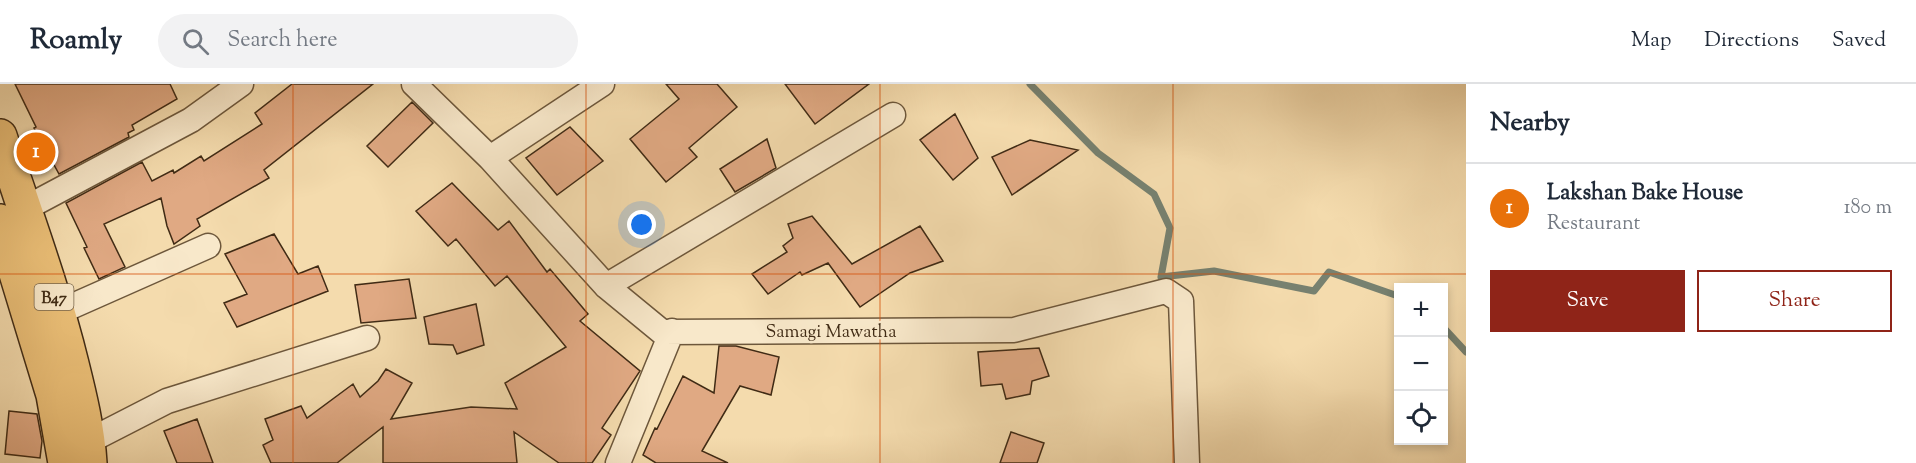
<!DOCTYPE html>
<meta charset="utf-8">
<style>
:root{--surface:#fff;--page:#f2f2f3;--text:#1f2937;--muted:#747a83;--line:#e0e1e3;--accent:#8f2418}
body{margin:0;font-family:"Sorts Mill Goudy",serif;background:var(--page);color:var(--text)}
.controls{position:absolute;right:18px;bottom:18px;display:grid;overflow:hidden;border-radius:0px;box-shadow:0 3px 9px #0003}
.controls button{width:54px;height:54px;display:grid;place-items:center;padding:0;border:0;border-bottom:2px solid var(--line);background:var(--surface);color:var(--text);font:30px sans-serif}
.you{position:absolute;left:642px;top:141px;width:21px;height:21px;margin:-15px;border:4px solid #fff;border-radius:50%;background:#1a73e8;box-shadow:0 0 0 9px #1a73e833}
.badge{display:grid;place-items:center;width:39px;height:39px;border-radius:50%;background:var(--accent);color:#fff;font-size:20px;font-weight:700}
.pin{position:absolute;translate:-50% -50%;border:3px solid #fff;box-shadow:0 2px 6px #0006}
.list{margin:0;padding:0;list-style:none}
h2{display:flex;justify-content:space-between;align-items:center;height:78px;margin:0;padding:0 24px;font-size:26px}
h2 small{font-size:20px;font-weight:400;color:var(--muted)}
.list li{display:grid;grid-template-columns:39px 1fr auto;gap:18px;align-items:center;box-sizing:border-box;height:90px;padding:0 24px;border-top:2px solid var(--line)}
.list b{display:block;font-size:22px;white-space:nowrap}
.list p{margin:0;font-size:20px;white-space:nowrap;color:var(--muted)}
.list em{font-size:20px;font-style:normal;color:var(--muted)}
.actions{display:flex;gap:12px;padding:18px 24px}
.actions a{flex:1;padding:14px 0;border:2px solid var(--accent);border-radius:0px;text-align:center;font-size:21px;color:var(--accent)}
.actions .main{background:var(--accent);color:#fff}
.icon{flex:none;width:33px;height:33px;fill:none;stroke:currentColor;stroke-width:2;stroke-linecap:round;stroke-linejoin:round}
.map{position:relative;flex:none;width:1466px;height:379px;overflow:hidden}
header{display:flex;align-items:center;gap:36px;box-sizing:border-box;height:84px;padding:0 30px;background:var(--surface);border-bottom:2px solid var(--line)}
header strong{font-size:28px}
nav{display:flex;gap:33px;margin-inline-start:auto;font-size:21px}
.search{width:420px;height:54px;background:var(--page);display:flex;align-items:center;gap:15px;box-sizing:border-box;padding:0 21px;border-radius:33px;color:var(--muted);font-size:22px}
main{display:flex}
aside{flex:1;background:var(--surface)}
.map>svg:first-child{display:block}
.lines{fill:none;stroke-linecap:round;stroke-linejoin:round}
.stream{stroke:#778170;stroke-width:7}
.building{fill:#e0a983;stroke:#402b15;stroke-width:1.5}
.minor-casing{stroke:#6d573b;stroke-width:27}
.primary-casing{stroke:#402b15;stroke-width:36}
.minor{stroke:#f8e8ca;stroke-width:24}
.primary{stroke:#eabe76;stroke-width:33}
.grid{fill:none;stroke:#d7540d;stroke-width:1.5;stroke-opacity:0.55}
.labels{text-anchor:middle;stroke-width:4.5;stroke-linejoin:round;paint-order:stroke}
.shield{fill:#f8e8ca;stroke:#77644b;stroke-width:1.5}
.shield-label{font-size:16px;font-weight:bold;fill:#402b15}
.street-label{font-size:18px;fill:#402b15;stroke:#f8e8ca}
</style>
<header>
<strong>Roamly</strong>
<div class="search"><svg class="icon" aria-label="search" viewBox="0 0 24 24"><circle cx="10" cy="10" r="6"/><path d="M15 15l6 6"/></svg>Search here</div>
<nav><a>Map</a><a>Directions</a><a>Saved</a></nav>
</header>
<main>
<div class="map">
<svg width="1466" height="379" viewBox="0 0 1466 379">
<rect width="100%" height="100%" fill="#f4dbad"/>
<filter id="stains"><feTurbulence type="fractalNoise" baseFrequency=".00333" numOctaves="4"/><feColorMatrix values="0 0 0 0 .2 0 0 0 0 .09 0 0 0 0 .02 0 0 0 .5 -.17"/></filter>
<radialGradient id="worn" r=".72"><stop offset=".6" stop-color="#630" stop-opacity="0"/><stop offset="1" stop-color="#630" stop-opacity=".3"/></radialGradient>
<g class="lines">
<path class="stream" d="M 1030,0 L 1098,69 L 1154,110 L 1170,144 L 1161,193 L 1214,187 L 1314,207 L 1329,188 L 1398,212
M 1444,244 L 1466,268"/>
</g>
<path class="building" d="M 15,0 L 170,0 L 177,15 L 132,41 L 134,46 L 128,49 L 129,53 L 59,90 L 34,44 L 36,43 Z
M 292,0 L 373,0 L 264,86 L 269,94 L 197,135 L 200,142 L 174,160 L 167,142 L 161,114 L 104,140 L 125,183 L 99,195 L 84,164 L 87,163 L 66,119 L 142,78 L 152,97 L 173,86 L 174,89 L 201,72 L 204,77 L 262,40 L 255,29 Z
M 666,0 L 717,0 L 737,23 L 689,64 L 697,73 L 666,98 L 630,55 L 679,15 Z
M 785,0 L 869,0 L 815,40 Z
M 412,18 L 433,39 L 388,83 L 367,62 Z
M 955,30 L 978,74 L 953,96 L 920,56 Z
M 570,43 L 603,77 L 557,111 L 526,74 Z
M 767,55 L 776,84 L 735,108 L 720,85 Z
M 1030,56 L 1078,66 L 1012,111 L 992,73 Z
M 452,99 L 498,146 L 509,137 L 547,188 L 550,185 L 588,230 L 580,237 L 640,287 L 602,344 L 611,351 L 592,379 L 559,379 L 514,348 L 517,379 L 383,379 L 383,343 L 337,379 L 271,379 L 263,361 L 273,356 L 265,335 L 301,322 L 307,334 L 353,300 L 360,313 L 378,297 L 386,285 L 412,299 L 391,335 L 471,323 L 517,325 L 505,299 L 566,263 L 507,192 L 495,202 L 456,155 L 448,162 L 416,127 Z
M 812,132 L 852,180 L 920,142 L 943,177 L 910,189 L 860,223 L 828,179 L 802,191 L 800,188 L 768,210 L 752,190 L 787,168 L 783,162 L 793,154 L 788,140 Z
M 274,150 L 298,190 L 318,182 L 328,207 L 237,243 L 224,219 L 247,210 L 225,170 Z
M 409,195 L 416,234 L 361,239 L 355,201 Z
M 476,220 L 484,261 L 457,270 L 453,261 L 429,260 L 424,233 Z
M 719,262 L 736,262 L 779,273 L 771,311 L 740,302 L 702,367 L 728,379 L 656,379 L 643,371 L 655,344 L 657,345 L 683,292 L 714,309 Z
M 1039,264 L 1049,292 L 1032,297 L 1030,310 L 1006,315 L 1002,300 L 981,302 L 978,268 Z
M 9,327 L 37,330 L 42,357 L 40,374 L 5,370 Z
M 197,335 L 213,379 L 177,379 L 164,347 Z
M 1011,348 L 1044,359 L 1037,379 L 1000,379 Z"/>
<g class="lines">
<g class="minor-casing">
<path id="minor" d="M 414,0 L 490,74 L 606,202 L 662,248 L 1014,246 L 1166,207 L 1181,217 L 1187,379
M 490,74 L 602,0
M 24,125 L 191,36 L 241,0
M 606,202 L 893,31
M 59,228 L 208,162
M 89,357 L 167,317 L 367,254
M 618,379 L 672,247"/>
</g>
<g class="primary-casing">
<path id="primary" d="M 0,52 C 25,128 53,203 72,280 C 80,312 88,345 90,379
M 0,137 L 53,311 L 65,379"/>
</g>
<use href="#minor" class="minor"/>
<use href="#primary" class="primary"/>
</g>
<path class="grid" d="M 293,0 L 293,379M 586,0 L 586,379M 880,0 L 880,379M 1173,0 L 1173,379M 0,190 L 1466,190"/>
<g class="labels">
<rect class="shield" x="34.5" y="200" width="39" height="26" rx="4.5"/>
<g class="shield-label">
<text x="54" y="219">B47</text>
</g>
<g class="street-label">
<text x="831" y="253">Samagi Mawatha</text>
</g>
</g>
<rect width="100%" height="100%" filter="url(#stains)"/>
<rect width="100%" height="100%" fill="url(#worn)"/>
</svg>
<div class="controls">
<button>+</button>
<button>−</button>
<button><svg class="icon" aria-label="locate" viewBox="0 0 24 24"><circle cx="12" cy="12" r="6"/><path d="M12 2v4M12 18v4M2 12h4M18 12h4"/></svg></button>
</div>
<div class="you"></div>
<div class="pin badge" style="left:36px;top:68px;background:#e8710a">1</div>
</div>
<aside>
<h2>Nearby<small></small></h2>
<ul class="list">
<li><span class="badge" style="background:#e8710a">1</span><div><b>Lakshan Bake House</b><p>Restaurant</p></div><em>180 m</em></li>
</ul>
<div class="actions"><a class="main">Save</a><a>Share</a></div>
</aside>
</main>
